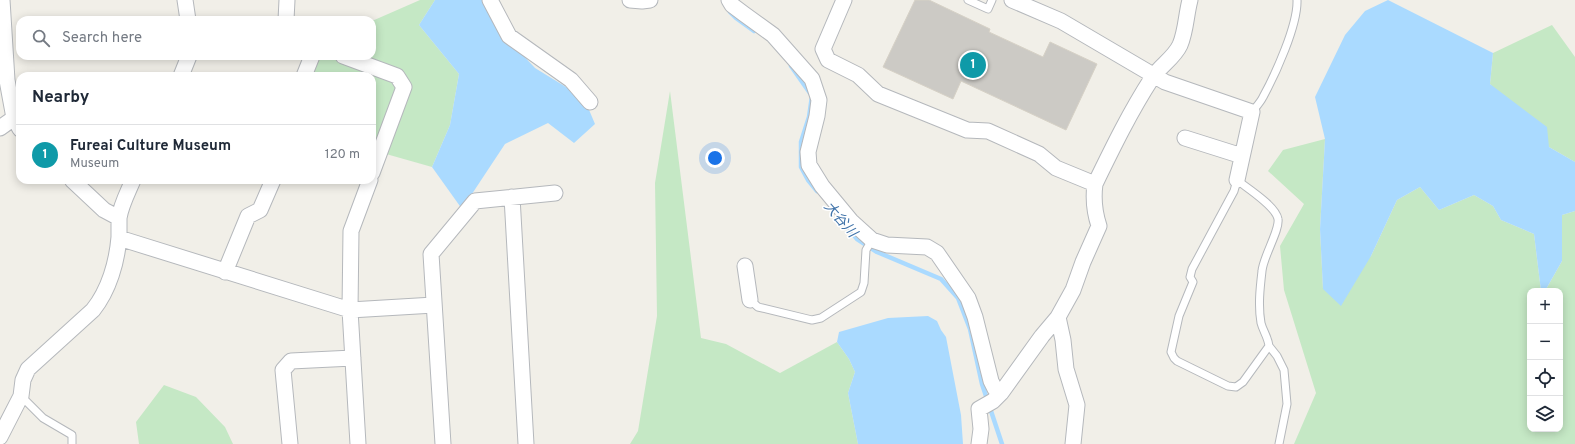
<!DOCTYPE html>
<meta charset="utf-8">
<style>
:root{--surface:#fff;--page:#f6f6f7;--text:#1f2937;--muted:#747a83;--line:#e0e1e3;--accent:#7c3aed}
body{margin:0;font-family:Overpass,"Noto Sans JP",sans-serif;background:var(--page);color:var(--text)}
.controls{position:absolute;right:12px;bottom:12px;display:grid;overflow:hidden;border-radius:8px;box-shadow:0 2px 10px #0003}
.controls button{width:36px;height:36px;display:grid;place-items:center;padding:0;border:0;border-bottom:1px solid var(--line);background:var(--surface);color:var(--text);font:20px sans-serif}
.you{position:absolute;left:715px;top:158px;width:14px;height:14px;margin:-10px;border:3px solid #fff;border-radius:50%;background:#1a73e8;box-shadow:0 0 0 6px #1a73e833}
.badge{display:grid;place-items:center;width:26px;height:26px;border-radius:50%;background:var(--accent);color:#fff;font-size:13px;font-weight:700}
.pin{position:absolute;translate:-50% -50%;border:2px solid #fff;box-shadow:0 1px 4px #0006}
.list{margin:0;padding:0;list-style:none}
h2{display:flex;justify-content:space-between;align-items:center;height:52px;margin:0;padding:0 16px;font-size:17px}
h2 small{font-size:13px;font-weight:400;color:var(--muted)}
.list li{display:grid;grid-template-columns:26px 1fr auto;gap:12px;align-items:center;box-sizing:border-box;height:60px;padding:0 16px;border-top:1px solid var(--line)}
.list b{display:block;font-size:15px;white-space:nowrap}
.list p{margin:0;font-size:13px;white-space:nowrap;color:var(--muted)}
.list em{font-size:13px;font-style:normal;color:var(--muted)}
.icon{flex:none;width:22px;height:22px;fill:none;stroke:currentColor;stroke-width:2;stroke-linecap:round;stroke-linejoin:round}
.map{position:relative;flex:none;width:1575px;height:444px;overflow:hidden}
.search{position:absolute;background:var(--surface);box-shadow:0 2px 10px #0003;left:16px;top:16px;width:360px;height:44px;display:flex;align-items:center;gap:10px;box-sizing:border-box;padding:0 14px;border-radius:12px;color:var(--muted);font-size:15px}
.panel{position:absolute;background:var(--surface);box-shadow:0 2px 10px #0003;left:16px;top:72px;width:360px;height:112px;border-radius:12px}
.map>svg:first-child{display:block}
.green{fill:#c5e8c5}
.water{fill:#aadaff}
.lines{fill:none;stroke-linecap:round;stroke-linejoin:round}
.stream{stroke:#aadaff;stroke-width:4.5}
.building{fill:#cccac5;stroke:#d6d1c6}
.lane-casing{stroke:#b5b8bc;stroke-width:9}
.street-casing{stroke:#b5b8bc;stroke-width:17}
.lane{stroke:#fff;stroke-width:7}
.street{stroke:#fff;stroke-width:15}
.labels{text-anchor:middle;stroke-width:3;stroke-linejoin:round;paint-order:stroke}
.water-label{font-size:14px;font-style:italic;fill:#4174aa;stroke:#fff}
</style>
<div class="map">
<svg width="1575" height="444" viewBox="0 0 1575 444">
<rect width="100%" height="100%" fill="#f1efe8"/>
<path class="green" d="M 420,0 L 435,0 L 419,25 L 459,74 L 450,125 L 432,167 L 372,150 L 372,76 L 307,76 L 307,56 L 372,56 L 372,21 Z
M 1552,25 L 1575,57 L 1575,162 L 1549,147 L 1490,84 L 1493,53 Z
M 670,91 L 701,338 L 726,344 L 780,373 L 837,342 L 849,359 L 855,372 L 848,393 L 858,444 L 630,444 L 638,431 L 657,316 L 655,183 Z
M 1325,139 L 1320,229 L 1323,289 L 1371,256 L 1397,200 L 1420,187 L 1439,210 L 1474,195 L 1493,206 L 1501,220 L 1534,234 L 1541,291 L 1530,291 L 1530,429 L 1560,429 L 1560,291 L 1545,291 L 1562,261 L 1562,215 L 1575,211 L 1575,444 L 1294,444 L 1316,393 L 1284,290 L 1280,246 L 1304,204 L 1268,171 L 1283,150 Z
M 164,385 L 196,397 L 225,427 L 233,444 L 139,444 L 136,422 Z"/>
<path class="water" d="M 435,0 L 482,0 L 497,28 L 535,68 L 584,98 L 595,124 L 574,143 L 548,123 L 505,144 L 462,209 L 432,167 L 450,125 L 459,74 L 419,25 Z
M 1388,0 L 1493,53 L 1490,84 L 1547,127 L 1549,147 L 1575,162 L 1575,211 L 1562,215 L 1562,261 L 1545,291 L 1541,291 L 1534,234 L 1501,220 L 1493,206 L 1474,195 L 1439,210 L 1420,187 L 1397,200 L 1371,256 L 1341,306 L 1323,289 L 1320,229 L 1325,139 L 1315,97 L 1345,35 L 1365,11 Z
M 928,316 L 937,321 L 941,330 L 946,337 L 961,415 L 963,444 L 858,444 L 848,393 L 855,372 L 849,359 L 837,342 L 839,332 L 888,318 Z"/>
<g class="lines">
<path class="stream" d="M 730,12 L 736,18 L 754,31
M 791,66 L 812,96 L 809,117 L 801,142 L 801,167 L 808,180 L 817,191
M 846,226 L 857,239 L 877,252 L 941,279 L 958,298 L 970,329 L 982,384 L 1002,444"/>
</g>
<path class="building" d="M 915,0 L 929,0 L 990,29 L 989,32 L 1043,57 L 1050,42 L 1097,64 L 1066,130 L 961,81 L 953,99 L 883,67 Z"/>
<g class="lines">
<g class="lane-casing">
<path id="lane" d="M 968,0 L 988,9 L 992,0
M 1252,112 C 1255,108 1260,103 1263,97 C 1275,75 1298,25 1297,0
M 1237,180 C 1247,188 1276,206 1278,219 C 1280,230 1263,257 1262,271 C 1260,288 1258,306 1261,323 C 1263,331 1268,337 1269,346 L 1243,382 L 1236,387 L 1228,386 L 1177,361 L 1174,358 L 1171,352 L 1179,316 L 1193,282 L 1190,277 L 1192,269 L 1234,191 Z
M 750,300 L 758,307 L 812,320 L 821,318 L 861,292 L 864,283 L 866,250 L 872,240
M 1269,346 L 1277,356 L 1284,370 L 1287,404 L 1279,444
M 21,396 L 43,418 L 72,435 L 72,444"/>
</g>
<g class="street-casing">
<path id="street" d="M 2,0 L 7,80 L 14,118 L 20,129
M 185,0 L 188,20
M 490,0 L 509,36 L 571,80 L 590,102
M 630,0 L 642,1 L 650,0
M 729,0 L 732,5 L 744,14 L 773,35 L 812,79 L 819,100 L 817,116 L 808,152 L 809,165 L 822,186 L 851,221 L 872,240 L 887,245 L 927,247 L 937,253 L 968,298 L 975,317 L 991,381 L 995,389 L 1001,393
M 844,0 L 823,49 L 828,60 L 858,75 L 878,94 L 967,130 L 988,131 L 1039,154 L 1056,168 L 1095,184
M 1012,0 L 1061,21 L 1165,82 L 1252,112 L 1237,180
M 286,20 L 287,0
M 343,56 L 397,76 L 404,87 L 372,173
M 181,76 L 189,56
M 304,76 L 312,56
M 0,128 L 14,118
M 1185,138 L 1242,156
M 72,180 L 104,210 L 119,218
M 512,197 L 526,444
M 119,238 L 350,310 L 434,305
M 745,266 L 750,300
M 225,272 L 248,216 L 260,210 L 273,180
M 1058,317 L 1063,340 L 1066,369 L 1077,405 L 1073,444
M 0,437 L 21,396 L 23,380 L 28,369 L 93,310 C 109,290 117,262 119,237 C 119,231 119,224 119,218 C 121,205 128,192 133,180
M 290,444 L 283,370 L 291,361 L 353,358
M 358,444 L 350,310 L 351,231 L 370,180
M 443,444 L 431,254 L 475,201 L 555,193
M 979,444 L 981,429 L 979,409 L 993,401 L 1001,393 L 1042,336 L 1058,317 L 1073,290 L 1083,262 L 1099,226 C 1094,211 1093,199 1095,184 C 1113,147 1130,112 1152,78 C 1160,66 1174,58 1180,45 C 1186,31 1186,15 1190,0"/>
</g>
<use href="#lane" class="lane"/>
<use href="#street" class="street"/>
</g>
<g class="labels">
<g class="water-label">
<text transform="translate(841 219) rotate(49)" y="5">大谷川</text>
</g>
</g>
</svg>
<div class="controls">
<button>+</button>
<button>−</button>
<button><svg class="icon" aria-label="locate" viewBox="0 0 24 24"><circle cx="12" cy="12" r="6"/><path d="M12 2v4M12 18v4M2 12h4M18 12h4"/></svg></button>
<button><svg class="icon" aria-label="layers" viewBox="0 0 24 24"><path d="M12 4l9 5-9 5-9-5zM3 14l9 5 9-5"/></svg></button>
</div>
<div class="you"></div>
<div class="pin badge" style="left:973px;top:65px;background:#0f9aa8">1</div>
<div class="search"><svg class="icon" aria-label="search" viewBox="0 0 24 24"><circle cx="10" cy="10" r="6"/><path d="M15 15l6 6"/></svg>Search here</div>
<section class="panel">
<h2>Nearby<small></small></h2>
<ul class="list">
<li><span class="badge" style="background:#0f9aa8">1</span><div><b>Fureai Culture Museum</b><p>Museum</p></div><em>120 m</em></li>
</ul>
</section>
</div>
